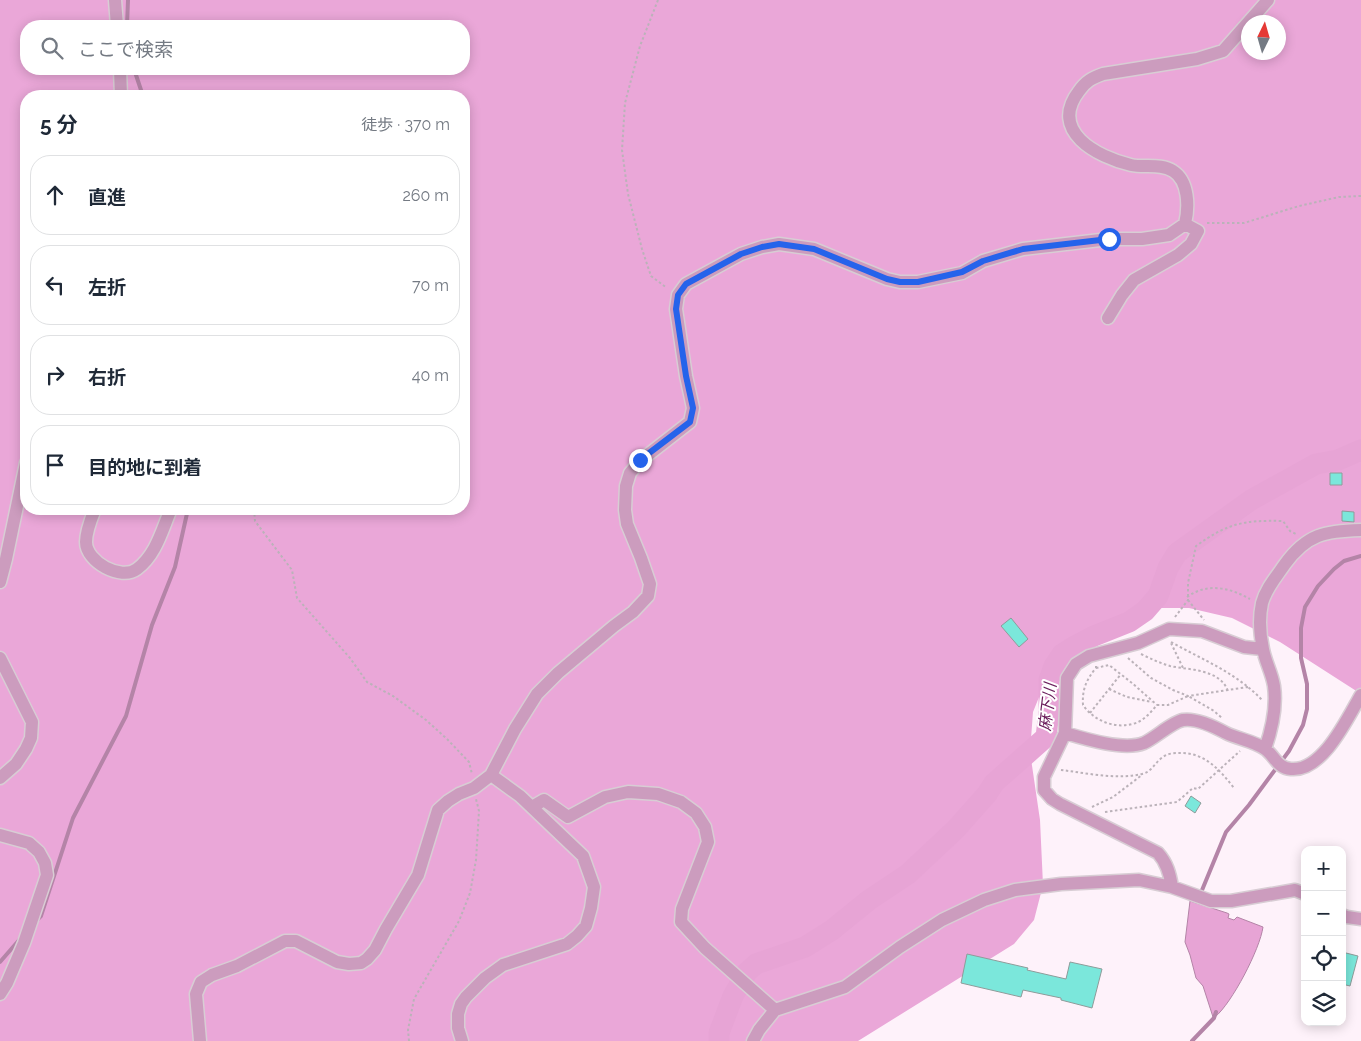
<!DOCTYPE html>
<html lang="ja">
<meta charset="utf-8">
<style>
:root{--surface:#fff;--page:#f2f2f3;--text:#1f2937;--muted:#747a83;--line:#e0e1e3}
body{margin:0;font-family:Raleway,"Noto Sans JP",sans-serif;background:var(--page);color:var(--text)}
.controls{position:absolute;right:15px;bottom:15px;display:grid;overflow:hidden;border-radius:10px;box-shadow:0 2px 12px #0003}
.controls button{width:45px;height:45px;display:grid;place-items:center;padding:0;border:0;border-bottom:1px solid var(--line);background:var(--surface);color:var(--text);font:25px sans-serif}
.compass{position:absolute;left:1241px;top:15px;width:45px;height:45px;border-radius:50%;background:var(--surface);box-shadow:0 2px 12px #0003;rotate:5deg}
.stop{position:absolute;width:15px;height:15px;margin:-11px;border:4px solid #2563eb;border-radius:50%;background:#fff}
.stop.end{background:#2563eb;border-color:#fff;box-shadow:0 1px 5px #0008}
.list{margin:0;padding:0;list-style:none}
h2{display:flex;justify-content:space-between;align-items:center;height:65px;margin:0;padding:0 20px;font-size:21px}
h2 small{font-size:16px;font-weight:400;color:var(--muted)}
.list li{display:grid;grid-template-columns:32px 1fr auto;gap:15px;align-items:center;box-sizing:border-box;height:80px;margin:0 10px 10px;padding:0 10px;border:1px solid var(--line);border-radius:20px}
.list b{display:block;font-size:19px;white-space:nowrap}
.list em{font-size:16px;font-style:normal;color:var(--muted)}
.icon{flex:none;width:28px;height:28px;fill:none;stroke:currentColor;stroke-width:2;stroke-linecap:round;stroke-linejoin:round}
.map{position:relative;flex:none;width:1361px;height:1041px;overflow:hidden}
.search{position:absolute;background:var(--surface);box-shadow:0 2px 12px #0003;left:20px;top:20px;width:450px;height:55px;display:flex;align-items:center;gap:12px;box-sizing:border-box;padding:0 18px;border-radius:20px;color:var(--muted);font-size:19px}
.panel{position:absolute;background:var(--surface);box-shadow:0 2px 12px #0003;left:20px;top:90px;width:450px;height:425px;border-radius:20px}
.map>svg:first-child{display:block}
.forest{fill:#eaa7d8;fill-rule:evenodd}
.water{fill:#e7a4d5;stroke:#b484a7}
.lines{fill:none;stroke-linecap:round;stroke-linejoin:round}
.stream{stroke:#b484a7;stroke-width:4}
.river{stroke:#e7a4d5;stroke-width:21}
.building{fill:#7be7db;stroke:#8e9c9a}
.minor-casing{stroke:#d8cdd4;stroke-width:15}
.path{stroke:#bbb2b9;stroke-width:2;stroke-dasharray:2.5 2.5;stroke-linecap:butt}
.minor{stroke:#cc9cbe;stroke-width:12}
.route{stroke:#2563eb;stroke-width:6}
.labels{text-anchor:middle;stroke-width:4;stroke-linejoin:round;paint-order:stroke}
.water-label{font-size:16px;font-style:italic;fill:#691c5a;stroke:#fff}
</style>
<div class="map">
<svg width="1361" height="1041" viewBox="0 0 1361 1041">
<rect width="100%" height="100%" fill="#fef2fa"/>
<path class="forest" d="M 0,0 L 1361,0 L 1361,694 L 1280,642 L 1232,618 L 1189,608 L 1139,608 L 1088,630 L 1054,660 L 1033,712 L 1030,752 L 1040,820 L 1043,885 L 1034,920 L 1014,944 L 858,1041 L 0,1041 ZM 1248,22 L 1278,22 L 1278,52 L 1248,52 ZM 26,26 L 464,26 L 464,69 L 26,69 ZM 26,96 L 464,96 L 464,509 L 26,509 Z"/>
<path class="water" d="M 1190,901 L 1227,913 L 1229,914 L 1228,918 L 1234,920 L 1237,917 L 1263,927 C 1260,949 1232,1003 1215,1017 L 1213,1017 L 1203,986 L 1196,978 L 1190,955 L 1185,942 Z"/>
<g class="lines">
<path class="stream" d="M 127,26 L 128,0
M 134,69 L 143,96
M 1200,895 L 1226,832 L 1249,805 L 1289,751 L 1303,725 L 1307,709 L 1307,684 L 1301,658 L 1301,628 L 1305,607 L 1318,586 L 1334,569 L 1344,561 L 1361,556
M 36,921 L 41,916 L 73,818 L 126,716 L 152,625 L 175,567 L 188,509
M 0,962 L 20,939
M 1192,1041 L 1214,1018 L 1216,1012"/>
<path class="river" d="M 719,1041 L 719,1033 L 733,996 L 747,972 L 756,964 L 805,947 L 832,930 L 869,900 L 908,874 L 956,829 L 987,794 L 994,783 L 1046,737 L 1049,712 L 1049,680 L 1054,666 L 1062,654 L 1073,647 L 1094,636 L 1129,622 L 1145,611 L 1158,596 L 1168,568 L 1177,553 L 1251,500 L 1316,464 L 1338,460 L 1361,450"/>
</g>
<path class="building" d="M 1330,473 L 1342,473 L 1342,485 L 1330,485 Z
M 1342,511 L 1354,512 L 1354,522 L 1342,521 Z
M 1011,618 L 1028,639 L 1019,647 L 1001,626 Z
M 1191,796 L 1201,803 L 1195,813 L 1185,806 Z
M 1342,952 L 1358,956 L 1350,986 L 1342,984 Z
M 967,954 L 1028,968 L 1027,970 L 1066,979 L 1070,962 L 1102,969 L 1092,1008 L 1061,1000 L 1061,998 L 1023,990 L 1021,997 L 961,983 Z"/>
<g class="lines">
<g class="minor-casing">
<path id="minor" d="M 115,0 L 117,26
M 120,69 L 121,96
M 1108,318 L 1122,295 L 1134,280 L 1178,255 L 1191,244 L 1198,231 L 1185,224
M 95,509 C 91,519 86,531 86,542 C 86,562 121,581 137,569 C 156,555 162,530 171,509
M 0,582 L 6,559 L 26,463
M 0,658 L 32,722 L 31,738 L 26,749 L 16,764 L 0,778
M 1065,733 C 1085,739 1124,751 1144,743 C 1155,738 1172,722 1183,720 C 1196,718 1215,727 1226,733 C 1238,739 1254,741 1265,749 C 1275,756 1277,768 1291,769 C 1323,772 1348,717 1361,695
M 1265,749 C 1272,729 1277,708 1274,686 C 1272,673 1265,661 1263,649 C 1260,635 1259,617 1262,603 C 1266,588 1277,576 1285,564 C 1307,534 1325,531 1361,530
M 532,807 L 544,800 L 568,817 L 605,797 L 628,792 L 658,794 L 681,802 L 696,813 L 705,827 L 708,842 L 682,909 L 681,922 L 705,948 L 775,1010
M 0,835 L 29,843 L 39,852 L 45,863 L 47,875 L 24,943 L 7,983 L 0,994
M 1172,887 C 1170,874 1167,863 1158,853 L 1060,804 L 1052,799 L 1044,790 L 1044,777 L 1065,733 L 1067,678 L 1076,664 L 1089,656 L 1138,643 L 1169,629 L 1202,631 L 1244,647 L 1262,649
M 1342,915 L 1347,917 L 1361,919
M 200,1041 L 196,994 L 201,982 L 212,975 L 237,966 L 285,941 L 296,941 L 337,962 L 349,964 L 361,963 L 367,959 L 375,950 L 386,929 L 418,875 L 438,810 L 448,801 L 459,794 L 474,788 L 491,775 L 515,729 L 537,694 L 558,673 L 614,626 L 633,612 L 648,596 L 650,584 L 641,558 L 627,524 L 625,510 L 626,486 L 630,473 L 640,461 L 690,422 L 693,408 L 686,376 L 676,309 L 678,295 L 686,284 L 741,254 L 762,247 L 779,244 L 814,249 L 887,279 L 900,282 L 918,282 L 962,273 L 983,261 L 1023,249 L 1109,239 L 1142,239 L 1169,235 L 1185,224 C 1189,207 1189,181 1173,171 C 1161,163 1144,168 1131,165 C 1097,157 1048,131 1079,91 C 1086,81 1092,78 1103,74 L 1197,59 L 1223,51 L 1268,0
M 462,1041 L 458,1028 L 458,1014 L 461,1004 L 466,997 L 485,978 L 503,965 L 567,944 L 577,936 L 586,926 L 591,908 L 594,887 L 583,856 L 520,796 L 491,775
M 753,1041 L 759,1030 L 775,1010 L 845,987 L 900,947 L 942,920 L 984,900 L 1015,890 L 1061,884 L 1139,880 L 1172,887 L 1211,901 L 1231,901 L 1295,890 L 1305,894"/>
</g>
<path class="path" d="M 658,0 L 640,46 L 625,103 L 622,150 L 628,194 L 642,249 L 651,276 L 667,288
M 1207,223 L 1244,223 L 1299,206 L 1339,197 L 1361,196
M 254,509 L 255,521 L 292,570 L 297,598 L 350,658 L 367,682 L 393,696 L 426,720 L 447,739 L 469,762 L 472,774
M 1187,597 C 1208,582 1230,588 1250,599
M 1188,600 L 1204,620
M 1175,617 L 1188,600 L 1188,583 L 1196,546 C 1228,523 1244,520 1283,521 L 1290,531 L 1296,534
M 1171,642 C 1203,660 1237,673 1263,701
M 1171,643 L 1183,668
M 1141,654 C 1151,659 1160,663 1170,666 C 1189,670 1220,669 1228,691
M 1128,658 L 1151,678 L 1173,690 L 1188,696 L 1248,687
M 1096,666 L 1096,668 C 1086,680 1082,690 1083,705 C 1093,720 1114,729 1132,724 C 1143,722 1150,713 1157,705 L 1168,705 L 1188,696 L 1214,711 L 1222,718
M 1096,668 L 1109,665 L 1132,683 L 1157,705
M 1109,689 L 1127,697 L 1152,702
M 1090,713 L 1121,674
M 1061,770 C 1087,773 1116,780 1142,774 C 1152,772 1155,762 1163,757 C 1168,753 1175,753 1181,753 C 1205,753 1220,770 1234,788
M 1092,807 L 1113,797 L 1142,775
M 1105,812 L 1177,802 L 1193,788 L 1198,789 L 1240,751
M 409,1041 L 408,1030 L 414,999 L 459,921 L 470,893 L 476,860 L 479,811 L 476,799"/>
<use href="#minor" class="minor"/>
</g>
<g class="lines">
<path class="route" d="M 640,460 L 690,422 L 693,408 L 686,376 L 676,309 L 678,295 L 686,284 L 741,254 L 762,247 L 779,244 L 814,249 L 887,279 L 900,282 L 918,282 L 962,272 L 983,261 L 1023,249 L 1109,239"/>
</g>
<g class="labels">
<g class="water-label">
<text transform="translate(1047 707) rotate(-83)" y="6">麻下川</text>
</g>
</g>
</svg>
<div class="controls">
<button>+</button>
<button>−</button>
<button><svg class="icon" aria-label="locate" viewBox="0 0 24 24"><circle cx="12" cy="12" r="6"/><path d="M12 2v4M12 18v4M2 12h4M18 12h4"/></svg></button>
<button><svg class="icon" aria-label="layers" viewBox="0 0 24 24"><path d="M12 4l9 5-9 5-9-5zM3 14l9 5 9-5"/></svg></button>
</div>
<svg class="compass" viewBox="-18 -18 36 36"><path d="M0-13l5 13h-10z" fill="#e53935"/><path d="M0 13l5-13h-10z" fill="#747a83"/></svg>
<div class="stop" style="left:1109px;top:239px"></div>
<div class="stop end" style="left:640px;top:460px"></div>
<div class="search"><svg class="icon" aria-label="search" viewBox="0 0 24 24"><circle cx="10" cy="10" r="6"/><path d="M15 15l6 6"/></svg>ここで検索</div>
<section class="panel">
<h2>5 分<small>徒歩 · 370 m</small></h2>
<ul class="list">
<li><svg class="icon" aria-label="ahead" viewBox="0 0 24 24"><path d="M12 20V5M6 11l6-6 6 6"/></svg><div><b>直進</b></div><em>260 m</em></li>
<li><svg class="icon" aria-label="left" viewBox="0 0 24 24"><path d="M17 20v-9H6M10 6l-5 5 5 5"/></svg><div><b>左折</b></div><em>70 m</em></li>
<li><svg class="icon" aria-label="right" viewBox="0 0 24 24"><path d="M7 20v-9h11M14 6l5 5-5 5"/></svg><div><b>右折</b></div><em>40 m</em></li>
<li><svg class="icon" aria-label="arrive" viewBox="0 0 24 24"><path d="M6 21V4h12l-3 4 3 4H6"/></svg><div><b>目的地に到着</b></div></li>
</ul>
</section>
</div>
